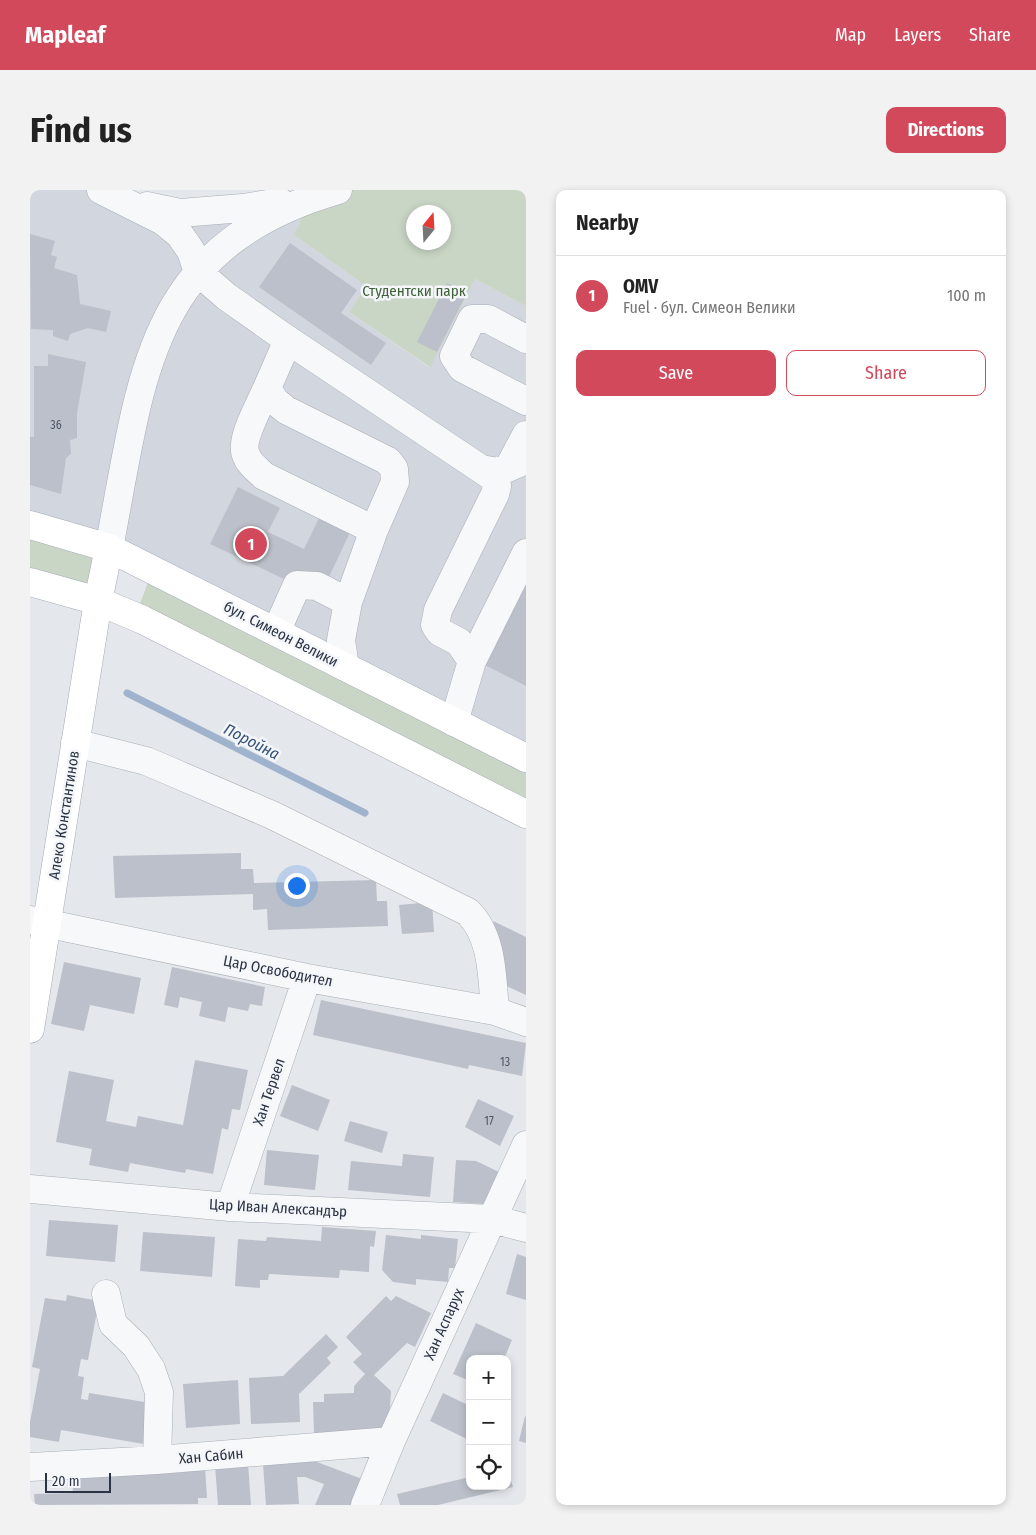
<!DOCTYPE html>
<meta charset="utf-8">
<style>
:root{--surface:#fff;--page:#f2f2f2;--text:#222;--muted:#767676;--line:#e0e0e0;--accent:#d1495b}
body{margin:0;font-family:"Fira Sans Condensed",sans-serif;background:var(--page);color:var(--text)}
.controls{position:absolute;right:15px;bottom:15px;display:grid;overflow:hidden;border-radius:10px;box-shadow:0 2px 8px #0003}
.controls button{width:45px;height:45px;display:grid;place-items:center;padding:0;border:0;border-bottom:1px solid var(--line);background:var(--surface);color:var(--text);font:25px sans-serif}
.compass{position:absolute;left:376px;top:15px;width:45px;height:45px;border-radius:50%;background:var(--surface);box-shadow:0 2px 8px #0003;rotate:18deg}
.scale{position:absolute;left:15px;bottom:12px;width:66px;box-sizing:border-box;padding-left:5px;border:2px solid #2b3445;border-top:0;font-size:14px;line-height:18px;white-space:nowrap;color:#2b3445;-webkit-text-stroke:4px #f4f6f9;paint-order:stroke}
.you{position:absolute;left:266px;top:695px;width:18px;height:18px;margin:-12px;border:4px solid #fff;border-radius:50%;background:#1a73e8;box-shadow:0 0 0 8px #1a73e833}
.badge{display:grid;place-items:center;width:32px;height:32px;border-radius:50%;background:var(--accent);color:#fff;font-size:16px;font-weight:700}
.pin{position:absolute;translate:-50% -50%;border:2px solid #fff;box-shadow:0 1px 5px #0006}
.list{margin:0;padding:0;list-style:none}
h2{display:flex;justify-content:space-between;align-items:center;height:65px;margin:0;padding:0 20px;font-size:21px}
h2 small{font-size:16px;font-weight:400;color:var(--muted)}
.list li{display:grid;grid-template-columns:32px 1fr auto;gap:15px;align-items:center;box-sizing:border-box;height:80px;padding:0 20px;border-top:1px solid var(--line)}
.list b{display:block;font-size:19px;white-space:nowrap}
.list p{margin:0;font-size:16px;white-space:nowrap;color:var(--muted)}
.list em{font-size:16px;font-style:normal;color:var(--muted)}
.actions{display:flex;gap:10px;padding:15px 20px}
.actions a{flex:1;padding:11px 0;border:1px solid var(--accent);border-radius:10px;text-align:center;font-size:18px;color:var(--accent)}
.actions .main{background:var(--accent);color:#fff}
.icon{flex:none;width:28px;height:28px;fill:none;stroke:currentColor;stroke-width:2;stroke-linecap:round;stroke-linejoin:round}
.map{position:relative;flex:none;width:496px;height:1315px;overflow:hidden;border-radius:10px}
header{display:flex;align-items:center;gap:30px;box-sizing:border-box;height:70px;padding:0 25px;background:var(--accent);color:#fff}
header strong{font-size:24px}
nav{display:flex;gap:28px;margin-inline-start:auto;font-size:18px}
.intro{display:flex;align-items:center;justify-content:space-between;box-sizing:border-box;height:120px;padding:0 30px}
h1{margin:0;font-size:35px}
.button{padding:12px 22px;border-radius:10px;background:var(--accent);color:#fff;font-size:18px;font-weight:700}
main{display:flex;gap:30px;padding:0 30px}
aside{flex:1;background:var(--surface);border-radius:10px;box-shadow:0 2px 8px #0003}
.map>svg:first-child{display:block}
.built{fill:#d2d6de}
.green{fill:#c9d6c5;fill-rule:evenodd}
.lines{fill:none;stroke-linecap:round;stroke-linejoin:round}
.stream{stroke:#9fb4cc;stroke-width:7}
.building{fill:#bbc0ca}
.minor-casing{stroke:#a9aeb7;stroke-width:29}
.major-casing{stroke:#a3abb8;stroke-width:29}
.minor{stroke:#f7f8fa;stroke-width:28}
.major{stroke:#fff;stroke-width:28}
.labels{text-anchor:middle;stroke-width:5;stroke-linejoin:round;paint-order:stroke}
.number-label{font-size:12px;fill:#4f5766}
.park-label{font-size:15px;fill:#3f6138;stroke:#f4f6f9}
.street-label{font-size:15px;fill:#2b3445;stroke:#f4f6f9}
.water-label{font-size:16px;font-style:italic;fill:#34527a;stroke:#f4f6f9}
</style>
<header>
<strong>Mapleaf</strong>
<nav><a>Map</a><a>Layers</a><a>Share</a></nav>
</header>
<div class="intro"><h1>Find us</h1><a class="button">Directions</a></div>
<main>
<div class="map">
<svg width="496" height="1315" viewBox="0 0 496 1315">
<rect width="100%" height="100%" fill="#e4e7ec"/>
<path class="built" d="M 0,0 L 71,0 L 102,13 L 281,8 L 264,45 L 336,96 L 319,122 L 399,177 L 445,89 L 496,116 L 496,568 L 0,335 Z"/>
<path class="green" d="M 308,0 L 496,0 L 496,116 L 445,89 L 400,177 L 319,122 L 336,96 L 264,45 L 281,8 ZM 383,22 L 413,22 L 413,52 L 383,52 Z
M 0,335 L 79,358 L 68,411 L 0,392 Z
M 120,387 L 496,581 L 496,617 L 108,419 Z"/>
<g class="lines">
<path class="stream" d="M 97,503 L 335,623"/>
</g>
<path class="building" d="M 0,44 L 25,51 L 21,65 L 27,67 L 24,78 L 47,85 L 50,114 L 81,121 L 76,142 L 58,138 L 40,144 L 38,151 L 23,146 L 23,140 L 1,139 Z
M 260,53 L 327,100 L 311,123 L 356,153 L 341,175 L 229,97 Z
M 417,93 L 437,103 L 407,162 L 387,152 Z
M 18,164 L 56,172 L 47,223 L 47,248 L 40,250 L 41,264 L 36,268 L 31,304 L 0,295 L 0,247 L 4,247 L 4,176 L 18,176 Z
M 208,297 L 250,318 L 238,342 L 274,359 L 291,324 L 322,338 L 290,406 L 180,354 Z
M 496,379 L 496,496 L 449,472 Z
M 211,663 L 211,679 L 223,679 L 224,693 L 346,690 L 347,711 L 357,711 L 358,736 L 238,740 L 237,719 L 223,720 L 223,704 L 85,708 L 83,666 Z
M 402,712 L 404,742 L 372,744 L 369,715 Z
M 463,731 L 496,747 L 496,805 L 472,794 L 476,787 Z
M 34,772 L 111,788 L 104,824 L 60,815 L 54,841 L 21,834 Z
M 142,777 L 235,797 L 232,816 L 220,814 L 218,821 L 198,817 L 195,832 L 169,826 L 172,812 L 150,807 L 148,818 L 134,815 Z
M 291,810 L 496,853 L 492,886 L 439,875 L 438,879 L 283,845 Z
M 165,870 L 218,880 L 210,920 L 202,919 L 198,940 L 192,938 L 183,984 L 156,979 L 155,983 L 100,973 L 98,982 L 59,975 L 62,959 L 26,952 L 39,881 L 84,890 L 76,931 L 106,937 L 108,926 L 153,935 Z
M 262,895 L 300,910 L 288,941 L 250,926 Z
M 448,909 L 484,926 L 470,956 L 435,937 Z
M 320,931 L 358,942 L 352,963 L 314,951 Z
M 237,960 L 289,965 L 285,1000 L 234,995 Z
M 373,964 L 404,967 L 400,1007 L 318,1000 L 321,971 L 372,976 Z
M 426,970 L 446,971 L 469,982 L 454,1014 L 423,1012 Z
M 19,1030 L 88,1035 L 85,1072 L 16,1066 Z
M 292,1037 L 346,1041 L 344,1057 L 340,1056 L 339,1082 L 310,1080 L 309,1088 L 239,1084 L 238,1090 L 230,1090 L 230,1098 L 205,1096 L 208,1049 L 236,1051 L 237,1047 L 291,1051 Z
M 113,1042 L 185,1047 L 182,1087 L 110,1081 Z
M 356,1045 L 391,1049 L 391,1045 L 428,1049 L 425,1078 L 419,1078 L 418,1092 L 386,1089 L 386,1095 L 363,1092 L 352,1080 Z
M 487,1064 L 496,1067 L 496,1110 L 476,1104 Z
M 37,1105 L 69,1111 L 58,1170 L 51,1169 L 48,1186 L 54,1187 L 51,1209 L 58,1210 L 59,1203 L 121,1213 L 114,1254 L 31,1240 L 29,1252 L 0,1247 L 0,1232 L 10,1179 L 2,1177 L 15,1108 L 36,1111 Z
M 356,1106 L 361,1111 L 366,1106 L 401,1123 L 385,1157 L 377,1153 L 344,1185 L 361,1201 L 359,1234 L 351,1240 L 284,1243 L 283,1212 L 294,1212 L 294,1204 L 324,1203 L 324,1196 L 335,1184 L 323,1172 L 332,1164 L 316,1147 Z
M 446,1133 L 482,1150 L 474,1169 L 440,1169 L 440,1191 L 423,1184 Z
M 296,1144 L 308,1157 L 297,1168 L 301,1173 L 269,1204 L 270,1232 L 221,1234 L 219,1188 L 253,1186 Z
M 208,1190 L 210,1234 L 156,1238 L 153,1194 Z
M 413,1203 L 440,1216 L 439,1250 L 400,1231 Z
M 495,1226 L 496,1227 L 496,1253 L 489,1251 Z
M 279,1269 L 332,1289 L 321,1315 L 285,1315 L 294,1294 L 275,1287 L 267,1287 L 269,1314 L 236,1315 L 233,1273 Z
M 218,1273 L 221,1315 L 188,1315 L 185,1275 Z
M 175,1277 L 177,1308 L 168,1308 L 168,1314 L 5,1315 L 4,1304 L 43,1303 L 42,1284 Z
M 477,1278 L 483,1297 L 408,1315 L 370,1315 L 367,1304 L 440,1287 L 440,1296 L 477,1296 Z"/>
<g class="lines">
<g class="minor-casing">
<path id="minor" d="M 71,0 L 133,31 L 150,45 L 161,61 L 168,82 L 197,107 L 258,150 L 463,287 L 467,296 L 465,304 L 408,420 L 405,435 L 410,442 L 429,452 L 442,471
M 117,16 L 150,23 L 213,18 L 250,12
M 496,149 L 458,129 L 442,129 L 424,166 L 432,178 L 496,211
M 258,150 L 237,198 L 245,211 L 256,220 L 358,271 L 364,279 L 365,292 L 344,340 L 318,412 L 311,450 L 315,477
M 237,198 C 231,213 209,250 216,265 C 219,274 228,280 234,286 L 344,340
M 479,277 L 496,245
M 451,279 L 468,282 L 496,270
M 79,358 C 112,189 115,56 308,0
M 246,442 L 267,395 L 287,396 L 318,412
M 424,532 L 442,471 L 496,363
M 45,553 L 116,571 L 142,582 L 242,625 L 438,722 C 463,747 462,787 465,821
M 0,730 L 277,788 L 465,821 L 496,832
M 0,999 L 200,1017 L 462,1029 L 496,1038
M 200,1017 L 277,788
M 76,1104 L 83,1134 L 106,1156 L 121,1179 L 129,1202 L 127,1270
M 0,1277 L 127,1270 L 361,1251
M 335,1315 L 361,1251 L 496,955"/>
</g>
<g class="major-casing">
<path id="major" d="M 0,335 L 79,358 L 496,568
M 0,392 L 68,411 L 113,430 L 496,624
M 0,839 L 68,411 L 79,358"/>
</g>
<use href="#minor" class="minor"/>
<use href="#major" class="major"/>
</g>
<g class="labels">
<g class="number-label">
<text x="26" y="239">36</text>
<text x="475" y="876">13</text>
<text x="459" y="935">17</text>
</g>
<g class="park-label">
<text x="384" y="106">Студентски парк</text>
</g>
<g class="street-label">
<text transform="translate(251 444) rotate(27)" y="5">бул. Симеон Велики</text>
<text transform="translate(34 625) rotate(-81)" y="5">Алеко Константинов</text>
<text transform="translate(248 781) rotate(11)" y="5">Цар Освободител</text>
<text transform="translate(239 902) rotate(-71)" y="5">Хан Тервел</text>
<text transform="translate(248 1018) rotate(3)" y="5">Цар Иван Александър</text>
<text transform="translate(414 1134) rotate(-66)" y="5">Хан Аспарух</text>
<text transform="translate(181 1266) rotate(-5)" y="5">Хан Сабин</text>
</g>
<g class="water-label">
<text transform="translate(222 551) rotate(27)" y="6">Поройна</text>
</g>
</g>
</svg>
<div class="controls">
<button>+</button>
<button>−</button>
<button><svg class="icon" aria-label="locate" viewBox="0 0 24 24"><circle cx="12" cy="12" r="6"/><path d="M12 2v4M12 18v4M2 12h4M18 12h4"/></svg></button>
</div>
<svg class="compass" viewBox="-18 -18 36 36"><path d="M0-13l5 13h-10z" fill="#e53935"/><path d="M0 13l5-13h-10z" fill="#767676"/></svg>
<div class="scale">20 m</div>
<div class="you"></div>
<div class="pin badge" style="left:221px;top:354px">1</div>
</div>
<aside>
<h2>Nearby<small></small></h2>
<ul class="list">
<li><span class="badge">1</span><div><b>OMV</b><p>Fuel · бул. Симеон Велики</p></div><em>100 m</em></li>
</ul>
<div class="actions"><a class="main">Save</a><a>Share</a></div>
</aside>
</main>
